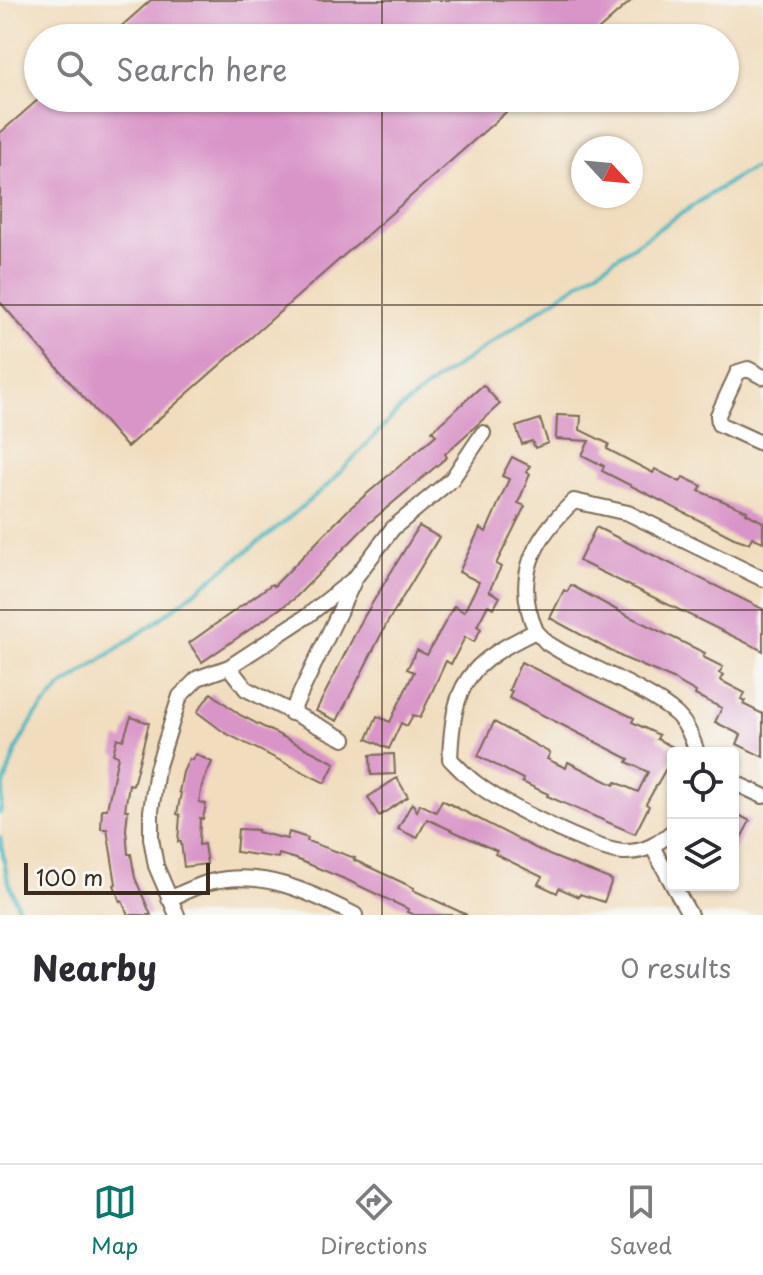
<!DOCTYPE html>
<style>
:root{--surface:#fff;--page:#f7f7f7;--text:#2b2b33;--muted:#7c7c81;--line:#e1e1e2;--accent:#0f766e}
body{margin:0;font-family:"Playpen Sans",sans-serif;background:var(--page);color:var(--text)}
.controls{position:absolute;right:24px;bottom:24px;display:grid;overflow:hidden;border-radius:8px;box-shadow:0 2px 6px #0004}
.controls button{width:72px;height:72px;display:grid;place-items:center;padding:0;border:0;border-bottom:2px solid var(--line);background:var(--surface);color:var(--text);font:40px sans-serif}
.compass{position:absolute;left:571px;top:136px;width:72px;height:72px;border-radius:50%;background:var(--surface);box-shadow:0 2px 6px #0004;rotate:116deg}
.scale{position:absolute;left:24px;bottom:20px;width:186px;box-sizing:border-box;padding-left:8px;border:4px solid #3b2a1e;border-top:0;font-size:22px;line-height:28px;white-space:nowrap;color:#3b2a1e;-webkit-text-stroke:6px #f6f6f2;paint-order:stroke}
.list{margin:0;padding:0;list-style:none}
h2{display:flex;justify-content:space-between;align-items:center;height:104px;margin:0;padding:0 32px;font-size:34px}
h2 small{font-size:26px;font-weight:400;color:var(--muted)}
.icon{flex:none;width:44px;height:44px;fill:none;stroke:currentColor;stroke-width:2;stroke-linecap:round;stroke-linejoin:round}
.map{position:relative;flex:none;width:763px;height:915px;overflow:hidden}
.search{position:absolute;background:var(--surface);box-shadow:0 2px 6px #0004;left:24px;right:24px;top:24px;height:88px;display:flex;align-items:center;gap:20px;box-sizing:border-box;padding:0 28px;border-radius:44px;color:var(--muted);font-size:30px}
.sheet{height:248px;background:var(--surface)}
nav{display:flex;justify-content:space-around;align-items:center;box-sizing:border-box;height:112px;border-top:2px solid var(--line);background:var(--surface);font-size:22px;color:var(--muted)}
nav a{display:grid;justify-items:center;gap:4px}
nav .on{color:var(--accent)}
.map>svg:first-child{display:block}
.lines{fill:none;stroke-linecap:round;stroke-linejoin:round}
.stream{stroke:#45b5be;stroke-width:4}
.building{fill:#d994c8}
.street-casing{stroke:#7b6956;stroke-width:18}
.street{stroke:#fff;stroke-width:14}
.grid{fill:none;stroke:#3b2a1e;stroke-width:2;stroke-opacity:0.55}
</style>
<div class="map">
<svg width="763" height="915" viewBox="0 0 763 915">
<rect width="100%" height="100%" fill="#f6f6f2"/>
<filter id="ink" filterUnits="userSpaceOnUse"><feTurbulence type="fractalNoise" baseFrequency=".0125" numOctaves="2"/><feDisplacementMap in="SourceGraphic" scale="16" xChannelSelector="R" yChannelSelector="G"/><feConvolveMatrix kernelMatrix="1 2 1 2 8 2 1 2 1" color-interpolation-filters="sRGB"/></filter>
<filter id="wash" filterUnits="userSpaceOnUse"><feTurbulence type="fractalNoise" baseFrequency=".006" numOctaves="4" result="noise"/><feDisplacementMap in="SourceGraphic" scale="32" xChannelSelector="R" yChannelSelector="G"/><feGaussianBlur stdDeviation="1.8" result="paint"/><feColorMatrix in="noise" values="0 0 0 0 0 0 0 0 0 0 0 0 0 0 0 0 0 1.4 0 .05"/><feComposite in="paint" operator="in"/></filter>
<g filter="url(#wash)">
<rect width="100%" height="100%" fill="#f1ddbe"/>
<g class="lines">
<path class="stream" d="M 0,813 L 4,785 L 17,747 L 35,716 L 60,688 L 156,622 L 283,523 L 329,484 L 399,410 L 435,381 L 679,215 L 740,175 L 763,164
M 0,837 L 7,877 L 21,915"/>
</g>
<g id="blocks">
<path class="building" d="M 151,0 L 632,0 L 589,38 L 108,38 Z
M 40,98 L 522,98 L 127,447 L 0,302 L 0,133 Z
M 483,385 L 500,404 L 445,454 L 447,457 L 369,523 L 294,599 L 202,662 L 189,643 L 272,584 L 274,586 L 349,509 L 436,435 L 432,431 Z
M 557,415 L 581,416 L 580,430 L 609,444 L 607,449 L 653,473 L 655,469 L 680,482 L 683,477 L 702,486 L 699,491 L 747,511 L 746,513 L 763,522 L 763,542 L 752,537 L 749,543 L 734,538 L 602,471 L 604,466 L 582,455 L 589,441 L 556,439 Z
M 540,419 L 548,443 L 535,448 L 532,441 L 522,444 L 516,427 Z
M 512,457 L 530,466 L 526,472 L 530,474 L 518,503 L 525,506 L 496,564 L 501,567 L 489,591 L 500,597 L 494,608 L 488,605 L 477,626 L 481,629 L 474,642 L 465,637 L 451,664 L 446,661 L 420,718 L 413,715 L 407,726 L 401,723 L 389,749 L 367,739 L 377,716 L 390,722 L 414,672 L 407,669 L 417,650 L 427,655 L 454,606 L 464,612 L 479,582 L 459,572 L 480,528 L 486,532 L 509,479 L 502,476 Z
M 419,526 L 439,537 L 386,625 L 337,721 L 316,711 L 362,620 Z
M 596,527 L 763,609 L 763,651 L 579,561 Z
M 571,585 L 624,614 L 705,653 L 703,657 L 723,667 L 719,673 L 723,675 L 720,680 L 745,693 L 741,699 L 745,701 L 743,704 L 763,714 L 763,757 L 737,744 L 741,735 L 715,722 L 722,708 L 695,695 L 696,692 L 673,679 L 622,657 L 550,618 L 564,590 L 567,592 Z
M 521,662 L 634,718 L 632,722 L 659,735 L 657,739 L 677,749 L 646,804 L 649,806 L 635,834 L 547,796 L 548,794 L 522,782 L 523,779 L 478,756 L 494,722 L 550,753 L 547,759 L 566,768 L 568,762 L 614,785 L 616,782 L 638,792 L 648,772 L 627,762 L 629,759 L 509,698 L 512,691 L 509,690 Z
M 211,693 L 240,715 L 335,763 L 325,783 L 225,733 L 197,712 Z
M 131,717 L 149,723 L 133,785 L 129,784 L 125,810 L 128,810 L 126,829 L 128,854 L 131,854 L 135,878 L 151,915 L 128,915 L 122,901 L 120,902 L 114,885 L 116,884 L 107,829 L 101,829 L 102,809 L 107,809 L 118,756 L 113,754 L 117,738 L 123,740 Z
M 195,754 L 212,762 L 202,785 L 199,802 L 206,804 L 203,819 L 200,818 L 199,845 L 204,844 L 207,864 L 184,867 L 181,842 L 178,842 L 180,815 L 177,814 L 181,793 L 179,792 L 183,772 L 189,759 L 192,760 Z
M 394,754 L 395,774 L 371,775 L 370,755 Z
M 397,778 L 408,797 L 379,816 L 368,797 Z
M 442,800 L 549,855 L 612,880 L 604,902 L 580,894 L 579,897 L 559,888 L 557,893 L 538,884 L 542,877 L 495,854 L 497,851 L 427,819 L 417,838 L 398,829 L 412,803 L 417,811 L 420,804 L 436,812 Z
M 733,812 L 750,821 L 733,853 Z
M 238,829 L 258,830 L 257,832 L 287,839 L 289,832 L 308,838 L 307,841 L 355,858 L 354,860 L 395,879 L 414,888 L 413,890 L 467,915 L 414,915 L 407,912 L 408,909 L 347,880 L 296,859 L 279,854 L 278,858 L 236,852 Z"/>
</g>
</g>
<g filter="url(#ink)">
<use href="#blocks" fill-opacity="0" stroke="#7b6956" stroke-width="2"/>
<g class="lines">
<g class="street-casing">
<path id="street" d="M 763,377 L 748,369 L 738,372 L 718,415 L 719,424 L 763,444
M 536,631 C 512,577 534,538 574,501 L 628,513 L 763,579
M 229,667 L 246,689 L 344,739
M 291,713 L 353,583
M 733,782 L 763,796
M 673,831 C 658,844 644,853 623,852 C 594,850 501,803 477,784 C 467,777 458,767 450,759 C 453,683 467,664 536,631 L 547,643 L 562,652 C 595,669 652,692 677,715 C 688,726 693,739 697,753
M 653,848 L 673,885
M 673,885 L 690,915
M 169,899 C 182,893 196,886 210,882 C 262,869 310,892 355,915
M 177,915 L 156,866 L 151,838 L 151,811 L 157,769 L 180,696 L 198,678 L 229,667 L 307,616 L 355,578 L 393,528 L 452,479 L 483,433"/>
</g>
<use href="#street" class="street"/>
</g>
</g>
<path class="grid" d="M 382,0 L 382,38M 382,98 L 382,915M 0,305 L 763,305M 0,610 L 763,610"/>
</svg>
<div class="controls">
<button><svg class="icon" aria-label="locate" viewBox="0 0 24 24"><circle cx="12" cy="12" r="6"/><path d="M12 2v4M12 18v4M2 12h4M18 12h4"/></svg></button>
<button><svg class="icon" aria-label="layers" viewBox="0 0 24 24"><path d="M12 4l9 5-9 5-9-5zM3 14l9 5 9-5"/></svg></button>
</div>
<svg class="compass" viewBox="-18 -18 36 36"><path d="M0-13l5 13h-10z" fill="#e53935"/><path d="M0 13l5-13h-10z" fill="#7c7c81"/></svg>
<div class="scale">100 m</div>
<div class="search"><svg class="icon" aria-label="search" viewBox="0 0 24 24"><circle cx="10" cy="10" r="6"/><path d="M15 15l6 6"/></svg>Search here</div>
</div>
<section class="sheet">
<h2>Nearby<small>0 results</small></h2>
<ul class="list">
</ul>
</section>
<nav>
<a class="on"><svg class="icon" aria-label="map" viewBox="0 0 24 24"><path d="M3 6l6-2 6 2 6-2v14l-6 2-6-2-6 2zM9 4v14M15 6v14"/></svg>Map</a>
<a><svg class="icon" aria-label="directions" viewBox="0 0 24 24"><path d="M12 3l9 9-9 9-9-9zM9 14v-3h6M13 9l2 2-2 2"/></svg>Directions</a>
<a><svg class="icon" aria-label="saved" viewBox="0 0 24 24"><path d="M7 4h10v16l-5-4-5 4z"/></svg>Saved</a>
</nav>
